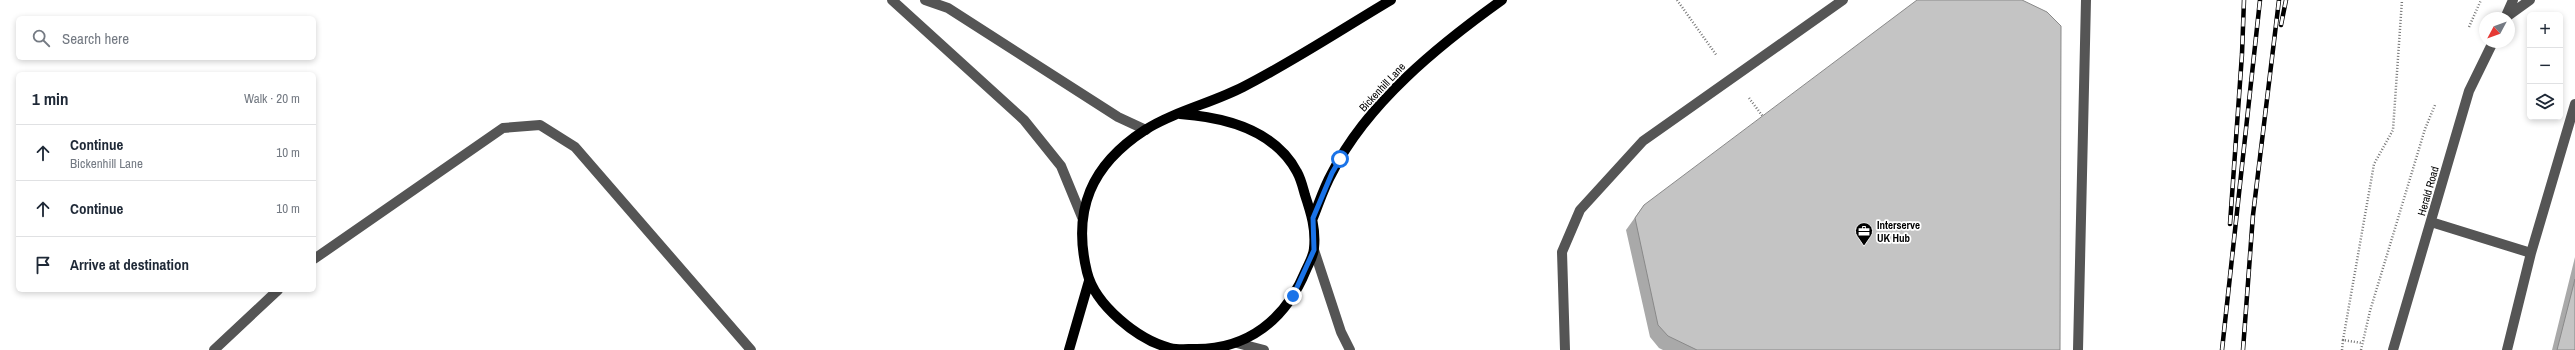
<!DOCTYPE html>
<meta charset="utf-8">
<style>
:root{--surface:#fff;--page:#f2f2f3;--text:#1f2937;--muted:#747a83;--line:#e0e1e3}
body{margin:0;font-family:"Archivo Narrow",sans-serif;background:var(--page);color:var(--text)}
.controls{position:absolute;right:12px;top:12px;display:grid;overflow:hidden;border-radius:6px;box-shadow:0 2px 6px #0003}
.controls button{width:36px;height:36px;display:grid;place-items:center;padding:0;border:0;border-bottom:1px solid var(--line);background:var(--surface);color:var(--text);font:20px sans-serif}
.compass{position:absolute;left:2479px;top:12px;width:36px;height:36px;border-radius:50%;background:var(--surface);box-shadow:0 2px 6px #0003;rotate:229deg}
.stop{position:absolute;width:12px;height:12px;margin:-9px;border:3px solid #1a73e8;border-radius:50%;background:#fff}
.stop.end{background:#1a73e8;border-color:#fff;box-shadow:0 1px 4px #0008}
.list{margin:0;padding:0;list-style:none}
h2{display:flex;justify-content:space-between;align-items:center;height:52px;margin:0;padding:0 16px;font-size:17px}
h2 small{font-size:13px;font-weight:400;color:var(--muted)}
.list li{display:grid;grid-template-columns:26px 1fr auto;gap:12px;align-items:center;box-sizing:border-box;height:56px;padding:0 16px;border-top:1px solid var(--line)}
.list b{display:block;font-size:15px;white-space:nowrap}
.list p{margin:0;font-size:13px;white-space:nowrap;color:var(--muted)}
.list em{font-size:13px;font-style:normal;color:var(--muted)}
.icon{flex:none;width:22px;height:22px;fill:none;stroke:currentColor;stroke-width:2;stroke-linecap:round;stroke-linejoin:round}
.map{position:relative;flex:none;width:2575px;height:350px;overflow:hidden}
.search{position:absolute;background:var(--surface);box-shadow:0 2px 6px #0003;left:16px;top:16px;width:300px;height:44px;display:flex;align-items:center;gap:10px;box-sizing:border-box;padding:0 14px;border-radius:6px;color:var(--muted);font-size:15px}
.panel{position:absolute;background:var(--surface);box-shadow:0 2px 6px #0003;left:16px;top:72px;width:300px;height:220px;border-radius:6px}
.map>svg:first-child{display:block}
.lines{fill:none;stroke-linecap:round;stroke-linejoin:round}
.path{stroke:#777;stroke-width:2.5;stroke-dasharray:1 2;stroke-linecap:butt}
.minor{stroke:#555;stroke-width:10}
.major{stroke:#000;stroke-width:10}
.rail-casing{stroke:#000;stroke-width:4.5}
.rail{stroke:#fff;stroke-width:3;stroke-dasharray:9;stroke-linecap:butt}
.wall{fill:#a9a9a9}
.building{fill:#c4c4c4;stroke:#898989}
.route{stroke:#1a73e8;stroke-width:5}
.labels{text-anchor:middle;stroke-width:3.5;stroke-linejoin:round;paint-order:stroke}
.street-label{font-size:11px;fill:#000;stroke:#fff}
.poi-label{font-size:11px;font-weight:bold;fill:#000;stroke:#fff;text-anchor:start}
</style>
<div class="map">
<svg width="2575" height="350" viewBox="0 0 2575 350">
<rect width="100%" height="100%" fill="#fff"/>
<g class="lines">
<path class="path" d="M 1677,0 L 1717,56
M 2469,27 L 2481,0
M 1749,98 L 1764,118
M 2343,340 L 2374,164 L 2393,130 L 2402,0
M 2342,350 L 2343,340 L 2362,343
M 2361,350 L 2370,311 L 2425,129 L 2435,105"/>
<path class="minor" d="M 892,0 L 1024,120 L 1061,166 L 1082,217
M 925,0 L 948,8 L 1118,117 L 1146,130
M 2505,18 L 2530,0
M 2505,18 L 2513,0
M 2431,222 L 2531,253 L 2575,104
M 1314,250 L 1341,332 L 1350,350
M 314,259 L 503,128 L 540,125 L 575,147 L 751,350
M 1237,343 L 1264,350
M 214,350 L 278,290
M 1565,350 L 1562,252 L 1580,210 L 1643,141 L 1843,0
M 2078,350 L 2086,0
M 2393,350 L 2469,91 L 2493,42
M 2507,350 L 2531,253"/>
<path class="major" d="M 1180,114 C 1224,117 1274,129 1297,172 C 1301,179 1303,188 1305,195 C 1311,213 1316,229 1314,248 C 1314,255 1309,263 1306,270 C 1286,319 1248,350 1194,349 C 1187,349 1177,350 1170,348 C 1138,340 1095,305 1087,272 C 1072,210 1091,165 1145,130 C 1175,111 1212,103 1243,87 C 1294,61 1342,29 1391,0
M 1313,218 C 1319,203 1324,187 1332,173 C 1367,103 1439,45 1502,0
M 1069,350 L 1089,281"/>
<g class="rail-casing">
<path id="rail" d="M 2281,25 L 2286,0
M 2230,224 L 2242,54 L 2244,0
M 2222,350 L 2260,0
M 2243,350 L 2253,215 L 2279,0"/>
</g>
<use href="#rail" class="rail"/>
</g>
<path class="wall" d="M 1644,205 L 2060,350 L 1663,350 L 1659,348 L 1650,337 L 1626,230 Z
M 2575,257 L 2575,350 L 2552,350 Z"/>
<path class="building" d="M 1917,0 L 2022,0 L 2047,12 L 2061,26 L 2060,350 L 1697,350 L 1668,336 L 1658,325 L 1635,218 L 1644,205 Z
M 2575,279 L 2575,350 L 2557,350 Z"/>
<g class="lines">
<path class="route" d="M 1293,296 L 1314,250 L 1313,218 L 1332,173 L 1340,159"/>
</g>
<defs>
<g id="office-pin" transform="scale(0.9)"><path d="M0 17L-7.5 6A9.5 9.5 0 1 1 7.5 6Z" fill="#000" stroke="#fff"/><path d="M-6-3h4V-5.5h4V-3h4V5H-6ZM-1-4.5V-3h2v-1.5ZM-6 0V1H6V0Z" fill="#fff"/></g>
</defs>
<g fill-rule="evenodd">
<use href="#office-pin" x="1864" y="231"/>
</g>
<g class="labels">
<g class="street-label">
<text transform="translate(1382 87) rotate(-47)" y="4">Bickenhill Lane</text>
<text transform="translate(2428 191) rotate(-74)" y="4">Herald Road</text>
</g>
<g class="poi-label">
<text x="1877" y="229">Interserve<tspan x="1877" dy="13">UK Hub</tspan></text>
</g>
</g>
</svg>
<div class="controls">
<button>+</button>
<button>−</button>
<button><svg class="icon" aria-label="layers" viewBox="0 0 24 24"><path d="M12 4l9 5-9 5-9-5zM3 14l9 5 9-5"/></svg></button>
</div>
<svg class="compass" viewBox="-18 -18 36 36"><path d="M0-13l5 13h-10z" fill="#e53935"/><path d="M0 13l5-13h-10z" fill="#747a83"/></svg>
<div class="stop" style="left:1340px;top:159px"></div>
<div class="stop end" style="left:1293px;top:296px"></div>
<div class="search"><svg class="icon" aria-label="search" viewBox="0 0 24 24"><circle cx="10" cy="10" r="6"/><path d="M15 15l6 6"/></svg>Search here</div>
<section class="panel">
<h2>1 min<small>Walk · 20 m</small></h2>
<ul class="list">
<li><svg class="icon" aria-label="ahead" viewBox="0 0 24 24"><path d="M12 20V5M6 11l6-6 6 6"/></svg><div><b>Continue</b><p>Bickenhill Lane</p></div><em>10 m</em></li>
<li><svg class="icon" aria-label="ahead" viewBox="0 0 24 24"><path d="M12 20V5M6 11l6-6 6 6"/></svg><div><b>Continue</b></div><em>10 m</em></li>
<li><svg class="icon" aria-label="arrive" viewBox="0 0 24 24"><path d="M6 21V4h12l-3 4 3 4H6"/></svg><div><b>Arrive at destination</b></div></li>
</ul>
</section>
</div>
